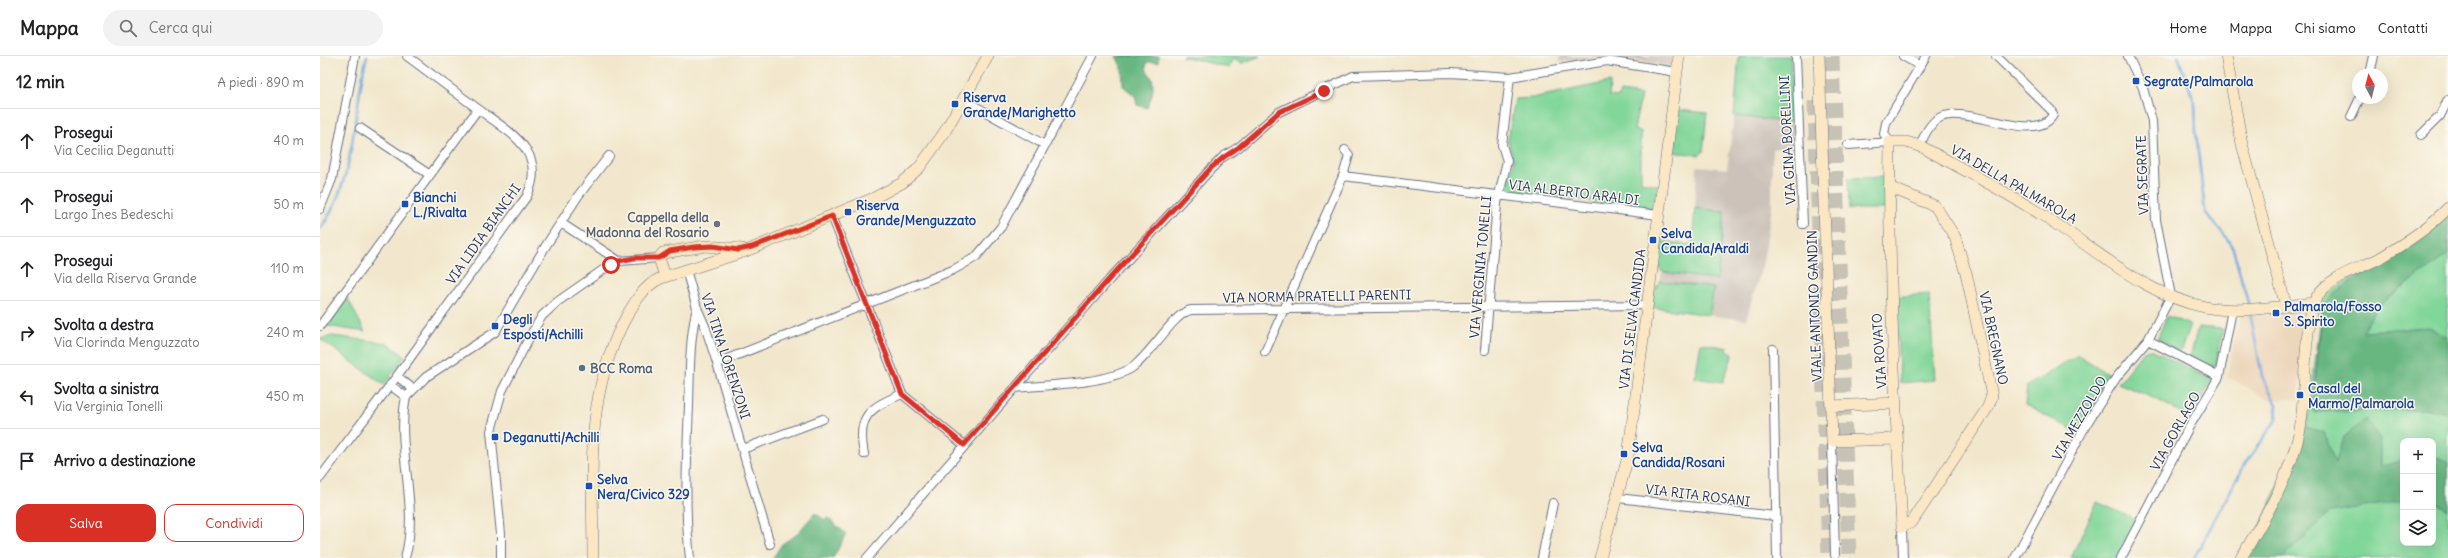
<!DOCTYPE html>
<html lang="it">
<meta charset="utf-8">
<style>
:root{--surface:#fff;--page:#f2f2f2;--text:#202124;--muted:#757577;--line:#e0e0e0;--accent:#d93025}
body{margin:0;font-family:Delius,sans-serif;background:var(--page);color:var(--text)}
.controls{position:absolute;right:12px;bottom:12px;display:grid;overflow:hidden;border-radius:8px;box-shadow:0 4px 16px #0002}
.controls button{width:36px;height:36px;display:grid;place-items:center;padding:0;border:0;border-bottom:1px solid var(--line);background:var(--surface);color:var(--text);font:20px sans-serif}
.compass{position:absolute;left:2032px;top:12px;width:36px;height:36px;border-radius:50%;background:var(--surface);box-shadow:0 4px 16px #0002;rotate:353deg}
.stop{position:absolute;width:12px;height:12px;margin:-9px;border:3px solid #d93025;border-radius:50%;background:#fff}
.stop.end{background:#d93025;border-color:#fff;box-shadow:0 1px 4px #0008}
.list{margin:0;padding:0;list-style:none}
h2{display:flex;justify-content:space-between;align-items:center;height:52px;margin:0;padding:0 16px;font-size:17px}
h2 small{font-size:13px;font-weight:400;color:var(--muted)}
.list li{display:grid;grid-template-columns:26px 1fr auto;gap:12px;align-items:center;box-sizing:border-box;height:64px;padding:0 16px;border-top:1px solid var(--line)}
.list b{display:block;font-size:15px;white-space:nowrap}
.list p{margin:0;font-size:13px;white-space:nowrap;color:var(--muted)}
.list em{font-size:13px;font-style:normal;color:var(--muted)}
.actions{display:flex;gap:8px;padding:12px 16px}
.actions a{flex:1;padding:9px 0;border:1px solid var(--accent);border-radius:12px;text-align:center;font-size:14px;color:var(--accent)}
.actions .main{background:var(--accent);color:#fff}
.icon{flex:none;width:22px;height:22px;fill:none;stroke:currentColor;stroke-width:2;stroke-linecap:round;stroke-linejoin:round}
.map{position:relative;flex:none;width:2128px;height:502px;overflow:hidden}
header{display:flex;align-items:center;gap:24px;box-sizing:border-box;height:56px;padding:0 20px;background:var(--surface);border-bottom:1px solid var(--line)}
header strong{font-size:19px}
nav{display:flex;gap:22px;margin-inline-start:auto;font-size:14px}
.search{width:280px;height:36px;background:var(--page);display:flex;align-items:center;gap:10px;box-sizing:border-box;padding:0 14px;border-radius:22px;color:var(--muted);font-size:15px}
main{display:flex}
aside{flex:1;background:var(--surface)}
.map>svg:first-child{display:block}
.built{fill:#edd7bb}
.industrial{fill:#ccc2b9}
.green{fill:#81d699;stroke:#4e827c;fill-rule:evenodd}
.forest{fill:#68b781;stroke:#427370}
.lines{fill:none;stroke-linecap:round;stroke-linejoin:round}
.stream{stroke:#6faae0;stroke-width:2.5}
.highway-tunnel{stroke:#c7c2b6;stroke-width:15;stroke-dasharray:15 8;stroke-linecap:butt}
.street-casing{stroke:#666f84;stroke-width:10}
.secondary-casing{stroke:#666f84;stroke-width:12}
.street{stroke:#fff;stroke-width:8}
.secondary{stroke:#fbe7c3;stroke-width:11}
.route{stroke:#d93025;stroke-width:5}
.transit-dot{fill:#1a4fb4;stroke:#fbf7ec;stroke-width:1.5}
.worship-dot{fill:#6b7280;stroke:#fbf7ec;stroke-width:1.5}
.service-dot{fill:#5c6f8a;stroke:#fbf7ec;stroke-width:1.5}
.labels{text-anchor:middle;stroke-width:3;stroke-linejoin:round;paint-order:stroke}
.transit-label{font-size:13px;font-weight:bold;fill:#164399;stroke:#fbf7ec;text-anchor:start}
.street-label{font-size:13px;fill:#1b2f5e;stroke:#fbf7ec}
.worship-label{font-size:13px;font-weight:bold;fill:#5b616d;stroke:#fbf7ec;text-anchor:end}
.service-label{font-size:13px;font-weight:bold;fill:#4e5e75;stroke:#fbf7ec;text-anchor:start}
</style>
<header>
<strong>Mappa</strong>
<div class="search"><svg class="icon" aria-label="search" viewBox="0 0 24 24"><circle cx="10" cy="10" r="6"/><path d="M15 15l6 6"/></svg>Cerca qui</div>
<nav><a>Home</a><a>Mappa</a><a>Chi siamo</a><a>Contatti</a></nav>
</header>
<main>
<aside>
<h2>12 min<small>A piedi · 890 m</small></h2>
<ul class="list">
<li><svg class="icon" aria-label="ahead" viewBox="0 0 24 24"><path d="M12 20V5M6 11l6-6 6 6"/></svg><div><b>Prosegui</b><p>Via Cecilia Deganutti</p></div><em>40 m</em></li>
<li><svg class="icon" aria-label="ahead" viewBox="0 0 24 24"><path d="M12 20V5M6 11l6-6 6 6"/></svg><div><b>Prosegui</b><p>Largo Ines Bedeschi</p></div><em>50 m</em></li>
<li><svg class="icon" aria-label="ahead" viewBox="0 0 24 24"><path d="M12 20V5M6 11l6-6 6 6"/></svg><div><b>Prosegui</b><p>Via della Riserva Grande</p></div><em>110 m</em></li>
<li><svg class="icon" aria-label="right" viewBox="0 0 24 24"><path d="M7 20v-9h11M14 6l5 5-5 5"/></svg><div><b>Svolta a destra</b><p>Via Clorinda Menguzzato</p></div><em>240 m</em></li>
<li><svg class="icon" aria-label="left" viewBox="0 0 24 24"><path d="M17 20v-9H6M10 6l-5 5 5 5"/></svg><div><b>Svolta a sinistra</b><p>Via Verginia Tonelli</p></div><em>450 m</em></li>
<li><svg class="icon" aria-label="arrive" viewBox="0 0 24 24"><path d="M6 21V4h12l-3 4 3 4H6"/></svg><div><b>Arrivo a destinazione</b></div></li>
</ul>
<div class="actions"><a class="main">Salva</a><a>Condividi</a></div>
</aside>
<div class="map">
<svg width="2128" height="502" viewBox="0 0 2128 502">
<rect width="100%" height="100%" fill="#fbf7ec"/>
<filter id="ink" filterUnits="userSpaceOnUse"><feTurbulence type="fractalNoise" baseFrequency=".025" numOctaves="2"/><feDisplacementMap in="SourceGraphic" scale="8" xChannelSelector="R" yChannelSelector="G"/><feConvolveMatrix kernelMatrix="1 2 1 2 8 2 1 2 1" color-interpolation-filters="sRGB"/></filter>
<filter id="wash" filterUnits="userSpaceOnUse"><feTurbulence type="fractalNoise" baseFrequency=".012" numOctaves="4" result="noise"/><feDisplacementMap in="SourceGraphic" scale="16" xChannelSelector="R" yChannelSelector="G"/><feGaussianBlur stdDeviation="0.9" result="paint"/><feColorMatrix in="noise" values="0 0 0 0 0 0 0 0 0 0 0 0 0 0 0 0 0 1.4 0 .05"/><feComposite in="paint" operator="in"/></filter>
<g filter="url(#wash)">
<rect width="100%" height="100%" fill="#f2e7cc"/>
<path class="built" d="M 1985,255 L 1978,343 L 1950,344 L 1907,321 L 1921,258 Z"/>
<path class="industrial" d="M 1240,0 L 1286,0 L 1239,6 Z
M 1294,0 L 1353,0 L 1352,11 Z
M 1414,60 L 1474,67 L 1473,91 L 1452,93 L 1452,150 L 1443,206 L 1426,264 L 1389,259 L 1393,232 L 1340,225 L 1342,216 L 1397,224 L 1405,156 L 1375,152 L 1377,110 L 1407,113 Z"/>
<path class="green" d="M 862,0 L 941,0 L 922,7 L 913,3 L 909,12 Z
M 1419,0 L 1470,0 L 1474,67 L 1414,60 Z
M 1290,26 L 1289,40 L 1299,41 L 1300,36 L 1321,39 L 1314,74 L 1321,75 L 1321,126 L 1338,129 L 1335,154 L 1186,134 L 1194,106 L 1188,84 L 1195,43 L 1212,42 Z
M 1357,54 L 1387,57 L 1383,96 L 1380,99 L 1353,96 Z
M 1565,121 L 1566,153 L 1529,153 L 1528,122 Z
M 1375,152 L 1405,156 L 1397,224 L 1342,216 L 1338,209 L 1341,185 L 1372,189 Z
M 2128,155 L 2128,502 L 1949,502 L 1982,405 L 2004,239 L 2099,182 ZM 2083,385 L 2113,385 L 2113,487 L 2083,487 Z
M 1340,225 L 1394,232 L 1389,259 L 1332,251 L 1333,238 Z
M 1609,238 L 1615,324 L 1580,327 L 1575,241 Z
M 27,241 L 45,276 L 7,270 Z
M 1847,260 L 1870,269 L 1861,294 L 1858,295 L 1842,286 L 1838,281 Z
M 1878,271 L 1903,273 L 1896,309 C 1887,312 1878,305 1870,301 Z
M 12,280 L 67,287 L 85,300 L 64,329 L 0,283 Z
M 1381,287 L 1408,292 L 1407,295 L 1413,298 L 1403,326 L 1375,322 Z
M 1828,294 L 1833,294 L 1892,324 L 1871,362 L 1838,344 L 1798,327 L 1822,297 Z
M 1758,299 L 1792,320 L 1757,376 L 1705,349 L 1707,330 Z
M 1777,446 L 1817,464 L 1797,502 L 1751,502 Z"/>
<path class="forest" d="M 796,0 L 839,0 L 838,6 L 827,6 C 824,16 830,16 832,23 C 835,33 831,43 827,52 L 817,49 L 815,40 L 803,30 L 802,12 Z
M 2128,161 L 2128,198 L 2057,251 L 2042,275 L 2110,271 L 2128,282 L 2128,357 L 2107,353 L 1993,356 L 2002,252 L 2015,237 Z
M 2046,363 L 2060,384 L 2060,410 L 2083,403 L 2083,445 L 2010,456 L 1963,502 L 1926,502 L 1985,371 L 2004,376 L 2015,407 L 2024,381 Z
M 2113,400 L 2128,407 L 2128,454 L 2113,445 Z
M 495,457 L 505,464 L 508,462 L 526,478 L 513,502 L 453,502 L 462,488 L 476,479 Z"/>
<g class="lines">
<path class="stream" d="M 1858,0 L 1875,48 L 1876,77 L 1885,156 L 1906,181 L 1913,193 L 1929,250
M 0,173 C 37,124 32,57 47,0
M 1874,502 L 1925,408 L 1956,364 L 1957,349 L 1942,320 L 1930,257"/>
</g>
</g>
<g filter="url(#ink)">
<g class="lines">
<path class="highway-tunnel" d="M 1512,0 L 1529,502
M 1495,45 L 1509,502"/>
<g class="street-casing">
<path id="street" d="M 87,0 L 158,53
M 1476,0 L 1483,168
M 1583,0 L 1600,10
M 2050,18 L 2054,0
M 1190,21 L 1287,5 L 1357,16
M 644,44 L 725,89
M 2031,61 L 2040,42
M 40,72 L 110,119
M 2101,79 L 2120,60 L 2128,44
M 1570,86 L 1564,78 L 1566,67 L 1606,0
M 1528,89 L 1570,86
M 1600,90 C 1604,79 1610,66 1621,61 C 1649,49 1716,89 1733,59 L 1731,54 L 1676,0
M 1023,120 L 1029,99 L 1025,94
M 0,153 L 12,123 L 35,0
M 512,160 L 582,338 L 644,389
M 241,167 L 299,205
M 366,214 L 377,252 L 385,270 L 397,307 L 450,488
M 0,270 L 158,53 C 189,76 228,95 207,140 L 77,320 L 0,422
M 1828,284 L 1899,321
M 1453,293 L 1457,502
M 945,296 L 1023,120 L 1339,159
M 397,307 L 633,214 L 656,201 L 681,171 L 773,0
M 77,320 L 93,333
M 70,329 L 86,341
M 695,332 C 726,329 783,328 810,313 C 830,301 853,257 871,254 L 1327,249
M 1512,385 L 1515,499
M 423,393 L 503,363
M 544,398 C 536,359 550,352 582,338
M 1298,442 L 1455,460
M 1582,471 L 1583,502
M 85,502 C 100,450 75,393 86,341 L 106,321 L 175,276 L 225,191 L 258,140 L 289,100
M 181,502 L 181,478 L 171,375 L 182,335 L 210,280 L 222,260 L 237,246 L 287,211 L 299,205 L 339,202
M 370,502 C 364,452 367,400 369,349 C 370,317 369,284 377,252
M 547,502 L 790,223 L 891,113 L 903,101 L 919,91 L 959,56 L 1033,20 L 1131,17 L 1190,21 L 1182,89 L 1187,105 L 1177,147 L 1165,294
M 1222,502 L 1233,447
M 1695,502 L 1767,367 L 1796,322 L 1828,284 L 1851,240 L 1836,164 L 1832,65 L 1823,32 L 1808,0
M 1801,502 L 1869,371 L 1899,321 L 1912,254"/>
</g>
<g class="secondary-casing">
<path id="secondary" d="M 1499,0 L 1512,385 L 1577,383
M 1906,0 L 1922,88 L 1966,250
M 1569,131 L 1615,150 L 1635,181 L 1647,221 L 1672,340 L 1668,351 L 1592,466 L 1582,471 C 1575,343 1568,215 1570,86 L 1586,86 L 1600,90 C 1641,112 1683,134 1722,159 C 1774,191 1823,239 1885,251 C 1920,258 1959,250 1994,247
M 345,220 L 339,202 L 343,197 L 385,190 L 422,193
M 1511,350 L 1576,347
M 273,502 C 273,419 264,345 303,267 C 312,250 323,230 341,222 L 426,195 L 554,142 L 582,127 L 599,112 L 624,77 L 668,0
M 1280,502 L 1308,401 L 1359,0
M 1921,502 C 1945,462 1971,419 1980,373 C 1986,341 1983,261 1998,239 C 2011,220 2041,212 2060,202 C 2084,188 2109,172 2128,152"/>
</g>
<use href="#street" class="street"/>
<use href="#secondary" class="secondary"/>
</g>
</g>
<g class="lines" filter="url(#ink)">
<path class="route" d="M 291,209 L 299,205 L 314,202 L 339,202 L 350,195 L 374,191 L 393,190 L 418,194 L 432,191 L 512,160 L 582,338 L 644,389 L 790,222 L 891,112 L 904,101 L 919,91 L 959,56 L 1004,35"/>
</g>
<g class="transit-dot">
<rect x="1812" y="21" width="8" height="8" rx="2"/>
<rect x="631" y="44" width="8" height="8" rx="2"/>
<rect x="81" y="144" width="8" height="8" rx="2"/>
<rect x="524" y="152" width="8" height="8" rx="2"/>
<rect x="1329" y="180" width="8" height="8" rx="2"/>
<rect x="1952" y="253" width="8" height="8" rx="2"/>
<rect x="171" y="266" width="8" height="8" rx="2"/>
<rect x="1976" y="335" width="8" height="8" rx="2"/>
<rect x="171" y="377" width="8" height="8" rx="2"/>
<rect x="1300" y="394" width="8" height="8" rx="2"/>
<rect x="265" y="426" width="8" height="8" rx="2"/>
</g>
<circle class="worship-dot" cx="397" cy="168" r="4"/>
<circle class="service-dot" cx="262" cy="312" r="4"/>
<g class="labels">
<g class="transit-label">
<text x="1824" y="30">Segrate/Palmarola</text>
<text x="643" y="46">Riserva<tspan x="643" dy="15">Grande/Marighetto</tspan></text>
<text x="93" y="146">Bianchi<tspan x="93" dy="15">L./Rivalta</tspan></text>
<text x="536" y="154">Riserva<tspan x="536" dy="15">Grande/Menguzzato</tspan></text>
<text x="1341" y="182">Selva<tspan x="1341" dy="15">Candida/Araldi</tspan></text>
<text x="1964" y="255">Palmarola/Fosso<tspan x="1964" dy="15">S. Spirito</tspan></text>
<text x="183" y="268">Degli<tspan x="183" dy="15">Esposti/Achilli</tspan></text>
<text x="1988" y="337">Casal del<tspan x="1988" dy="15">Marmo/Palmarola</tspan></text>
<text x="183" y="386">Deganutti/Achilli</text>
<text x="1312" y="396">Selva<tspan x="1312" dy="15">Candida/Rosani</tspan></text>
<text x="277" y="428">Selva<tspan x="277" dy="15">Nera/Civico 329</tspan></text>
</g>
<g class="street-label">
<text transform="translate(1467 84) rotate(-93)" y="5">VIA GINA BORELLINI</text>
<text transform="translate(1822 119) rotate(-92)" y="5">VIA SEGRATE</text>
<text transform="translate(1694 128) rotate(30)" y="5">VIA DELLA PALMAROLA</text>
<text transform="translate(1254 136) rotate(7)" y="5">VIA ALBERTO ARALDI</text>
<text transform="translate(163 178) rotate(-55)" y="5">VIA LIDIA BIANCHI</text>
<text transform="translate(1160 211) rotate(-85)" y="5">VIA VERGINIA TONELLI</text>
<text transform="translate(997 240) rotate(-1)" y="5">VIA NORMA PRATELLI PARENTI</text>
<text transform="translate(1494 250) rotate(-92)" y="5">VIALE ANTONIO GANDIN</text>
<text transform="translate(1312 263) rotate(-83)" y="5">VIA DI SELVA CANDIDA</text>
<text transform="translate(1674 282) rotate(78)" y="5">VIA BREGNANO</text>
<text transform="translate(1559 295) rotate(-94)" y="5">VIA ROVATO</text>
<text transform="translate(406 300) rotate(72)" y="5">VIA TINA LORENZONI</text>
<text transform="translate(1759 362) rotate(-60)" y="5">VIA MEZZOLDO</text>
<text transform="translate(1855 375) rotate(-61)" y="5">VIA GORLAGO</text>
<text transform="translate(1378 439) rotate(7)" y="5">VIA RITA ROSANI</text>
</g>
<g class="worship-label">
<text x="389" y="166">Cappella della<tspan x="389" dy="15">Madonna del Rosario</tspan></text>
</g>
<g class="service-label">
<text x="270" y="317">BCC Roma</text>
</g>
</g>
</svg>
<div class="controls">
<button>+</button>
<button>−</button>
<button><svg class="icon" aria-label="layers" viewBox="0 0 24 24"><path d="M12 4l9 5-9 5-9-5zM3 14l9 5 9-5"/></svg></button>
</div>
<svg class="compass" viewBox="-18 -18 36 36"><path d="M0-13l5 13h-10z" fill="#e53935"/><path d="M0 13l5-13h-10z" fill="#757577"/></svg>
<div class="stop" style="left:291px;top:209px"></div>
<div class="stop end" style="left:1004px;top:35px"></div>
</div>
</main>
